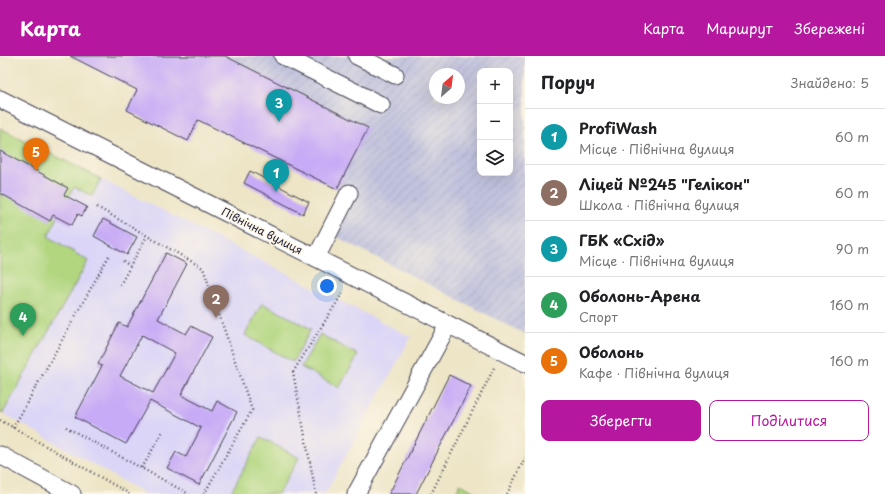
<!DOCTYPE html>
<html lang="uk">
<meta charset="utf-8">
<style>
:root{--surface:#fff;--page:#f6f6f6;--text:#202124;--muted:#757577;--line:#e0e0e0;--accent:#b5179e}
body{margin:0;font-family:"Playpen Sans",sans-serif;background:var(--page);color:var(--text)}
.controls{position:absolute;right:12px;top:12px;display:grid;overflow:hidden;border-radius:8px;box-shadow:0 4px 16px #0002}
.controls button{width:36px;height:36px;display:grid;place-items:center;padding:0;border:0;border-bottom:1px solid var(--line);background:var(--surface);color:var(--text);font:20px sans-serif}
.compass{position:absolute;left:429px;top:12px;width:36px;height:36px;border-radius:50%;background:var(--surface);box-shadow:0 4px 16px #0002;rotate:28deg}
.you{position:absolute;left:327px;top:230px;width:14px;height:14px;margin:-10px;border:3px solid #fff;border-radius:50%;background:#1a73e8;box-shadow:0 0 0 6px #1a73e833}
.badge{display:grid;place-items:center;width:26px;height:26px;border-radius:50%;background:var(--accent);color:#fff;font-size:13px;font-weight:700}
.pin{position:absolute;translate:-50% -33px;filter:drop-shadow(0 1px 2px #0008)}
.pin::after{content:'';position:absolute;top:21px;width:14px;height:12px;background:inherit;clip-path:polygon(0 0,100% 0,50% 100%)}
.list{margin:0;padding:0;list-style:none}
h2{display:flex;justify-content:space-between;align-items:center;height:52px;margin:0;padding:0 16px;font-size:17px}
h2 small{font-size:13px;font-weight:400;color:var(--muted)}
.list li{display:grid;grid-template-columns:26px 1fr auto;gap:12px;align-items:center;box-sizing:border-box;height:56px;padding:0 16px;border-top:1px solid var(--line)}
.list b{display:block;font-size:15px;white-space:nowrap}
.list p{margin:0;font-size:13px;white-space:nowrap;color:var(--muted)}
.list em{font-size:13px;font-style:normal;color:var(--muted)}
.actions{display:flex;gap:8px;padding:12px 16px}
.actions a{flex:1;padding:9px 0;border:1px solid var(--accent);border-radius:8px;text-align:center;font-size:14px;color:var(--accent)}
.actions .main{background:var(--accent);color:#fff}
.icon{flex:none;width:22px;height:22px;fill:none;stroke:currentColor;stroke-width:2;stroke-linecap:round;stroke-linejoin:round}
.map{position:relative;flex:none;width:525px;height:438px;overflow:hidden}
header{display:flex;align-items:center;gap:24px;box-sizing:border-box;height:56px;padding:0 20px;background:var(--accent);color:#fff}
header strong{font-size:19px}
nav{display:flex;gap:22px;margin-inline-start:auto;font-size:14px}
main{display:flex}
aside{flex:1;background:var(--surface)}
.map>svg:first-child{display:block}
.built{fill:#dbd6f7}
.industrial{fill:url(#industrial-furrows);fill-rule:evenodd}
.park{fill:#b1d67f;stroke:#6a7c5d}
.building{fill:#c7abf6;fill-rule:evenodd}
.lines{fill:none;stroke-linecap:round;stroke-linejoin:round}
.minor-casing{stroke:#403f50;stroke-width:19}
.path{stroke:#403f50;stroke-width:2.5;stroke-dasharray:1 3;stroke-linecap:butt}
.minor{stroke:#fff;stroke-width:17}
.labels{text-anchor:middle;stroke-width:3;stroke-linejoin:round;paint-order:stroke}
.street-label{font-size:11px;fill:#22223b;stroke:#fcf5e5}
</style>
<header>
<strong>Карта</strong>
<nav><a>Карта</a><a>Маршрут</a><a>Збережені</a></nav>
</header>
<main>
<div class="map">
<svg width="525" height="438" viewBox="0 0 525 438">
<defs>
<pattern id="industrial-furrows" width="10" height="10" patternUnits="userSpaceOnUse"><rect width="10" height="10" fill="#c1c2dd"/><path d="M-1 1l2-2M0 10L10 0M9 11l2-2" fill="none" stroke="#a6a6bf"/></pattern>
</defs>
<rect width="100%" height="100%" fill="#fcf5e5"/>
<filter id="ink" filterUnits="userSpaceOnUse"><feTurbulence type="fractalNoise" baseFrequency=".025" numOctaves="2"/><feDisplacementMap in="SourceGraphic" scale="8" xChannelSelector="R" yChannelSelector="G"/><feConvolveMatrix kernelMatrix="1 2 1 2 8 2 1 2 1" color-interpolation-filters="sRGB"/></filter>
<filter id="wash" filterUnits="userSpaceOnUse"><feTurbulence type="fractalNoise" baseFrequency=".012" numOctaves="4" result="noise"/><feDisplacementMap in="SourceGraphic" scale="16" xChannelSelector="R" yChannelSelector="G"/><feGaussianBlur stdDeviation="0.9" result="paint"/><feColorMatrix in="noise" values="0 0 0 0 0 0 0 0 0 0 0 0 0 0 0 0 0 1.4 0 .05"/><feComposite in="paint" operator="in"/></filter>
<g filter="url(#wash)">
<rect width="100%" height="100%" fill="#ede5c6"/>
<path class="built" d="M 101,123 L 411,281 L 325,438 L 145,438 L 3,357 L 88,205 L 48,180 L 74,131 L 91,140 Z"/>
<path class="industrial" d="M 70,0 L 525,0 L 525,278 L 335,180 L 356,137 L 340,128 L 337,133 L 199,65 L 188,85 L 127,54 L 137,34 ZM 480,15 L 510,15 L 510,117 L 480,117 ZM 435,18 L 459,18 L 459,42 L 435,42 Z"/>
<path class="park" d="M 0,72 L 101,123 L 92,140 L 74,131 L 48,180 L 88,205 L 3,357 L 0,355 Z
M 262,247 L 311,273 L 293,306 L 245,279 Z
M 320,278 L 358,299 L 339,332 L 301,311 Z
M 261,381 L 299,402 L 278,438 L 230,438 Z
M 460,428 L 479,438 L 456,438 Z"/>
<g id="blocks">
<path class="building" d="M 70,0 L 225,0 L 368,72 L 337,133 L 198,64 L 188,85 L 127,54 L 137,34 Z
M 0,95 L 68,132 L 64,139 L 87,151 L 82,160 L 78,158 L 72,169 L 53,159 L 50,165 L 0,137 Z
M 250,115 L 309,146 L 303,158 L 244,127 Z
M 103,163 L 137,181 L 127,199 L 94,180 Z
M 166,197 L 187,208 L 158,263 L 186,278 L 191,270 L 212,281 L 181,339 L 212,355 L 217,345 L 237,356 L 199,429 L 167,412 L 176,396 L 186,401 L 201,372 L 150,345 L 126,388 L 75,361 L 102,310 L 98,308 L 119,267 L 127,271 ZM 142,279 L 175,297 L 153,337 L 120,320 Z
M 449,319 L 471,330 L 416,438 L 389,438 Z"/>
</g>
</g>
<g filter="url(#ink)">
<use href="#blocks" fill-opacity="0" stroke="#403f50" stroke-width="1"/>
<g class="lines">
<g class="minor-casing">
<path id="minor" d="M 283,0 L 381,49
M 357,0 L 395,19
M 0,43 L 525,307
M 316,202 L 349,137
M 0,399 L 72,438
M 356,438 L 448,269"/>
</g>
<path class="path" d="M 97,151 L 203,212 L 252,354 L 204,438
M 123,205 L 130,210
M 120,229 L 147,180
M 0,364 L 130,438
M 66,371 L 189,438
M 13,372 L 110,198
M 142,412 L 163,375
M 316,438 L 293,316 L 344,235
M 431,438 L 495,310
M 507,438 L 525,402"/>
<use href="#minor" class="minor"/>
</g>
</g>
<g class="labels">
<g class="street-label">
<text transform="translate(262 175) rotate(27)" y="4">Північна вулиця</text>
</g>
</g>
</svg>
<div class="controls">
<button>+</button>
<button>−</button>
<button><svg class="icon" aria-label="layers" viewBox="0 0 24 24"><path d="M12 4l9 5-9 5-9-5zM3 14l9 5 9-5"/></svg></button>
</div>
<svg class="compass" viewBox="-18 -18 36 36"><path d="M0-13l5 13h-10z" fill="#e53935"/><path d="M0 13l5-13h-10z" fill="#757577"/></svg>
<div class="you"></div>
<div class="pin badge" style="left:276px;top:136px;background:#0f9aa8">1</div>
<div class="pin badge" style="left:216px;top:262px;background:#8d6e63">2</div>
<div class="pin badge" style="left:279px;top:66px;background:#0f9aa8">3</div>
<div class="pin badge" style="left:23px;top:280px;background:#2e9e5b">4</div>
<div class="pin badge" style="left:36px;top:115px;background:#e8710a">5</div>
</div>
<aside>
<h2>Поруч<small>Знайдено: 5</small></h2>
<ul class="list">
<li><span class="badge" style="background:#0f9aa8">1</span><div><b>ProfiWash</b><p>Місце · Північна вулиця</p></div><em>60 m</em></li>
<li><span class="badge" style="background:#8d6e63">2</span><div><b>Ліцей №245 &quot;Гелікон&quot;</b><p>Школа · Північна вулиця</p></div><em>60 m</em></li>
<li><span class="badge" style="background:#0f9aa8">3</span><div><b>ГБК «Схід»</b><p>Місце · Північна вулиця</p></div><em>90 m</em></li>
<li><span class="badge" style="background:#2e9e5b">4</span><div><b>Оболонь-Арена</b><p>Спорт</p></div><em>160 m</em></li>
<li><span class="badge" style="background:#e8710a">5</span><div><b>Оболонь</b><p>Кафе · Північна вулиця</p></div><em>160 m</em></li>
</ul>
<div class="actions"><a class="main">Зберегти</a><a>Поділитися</a></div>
</aside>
</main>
